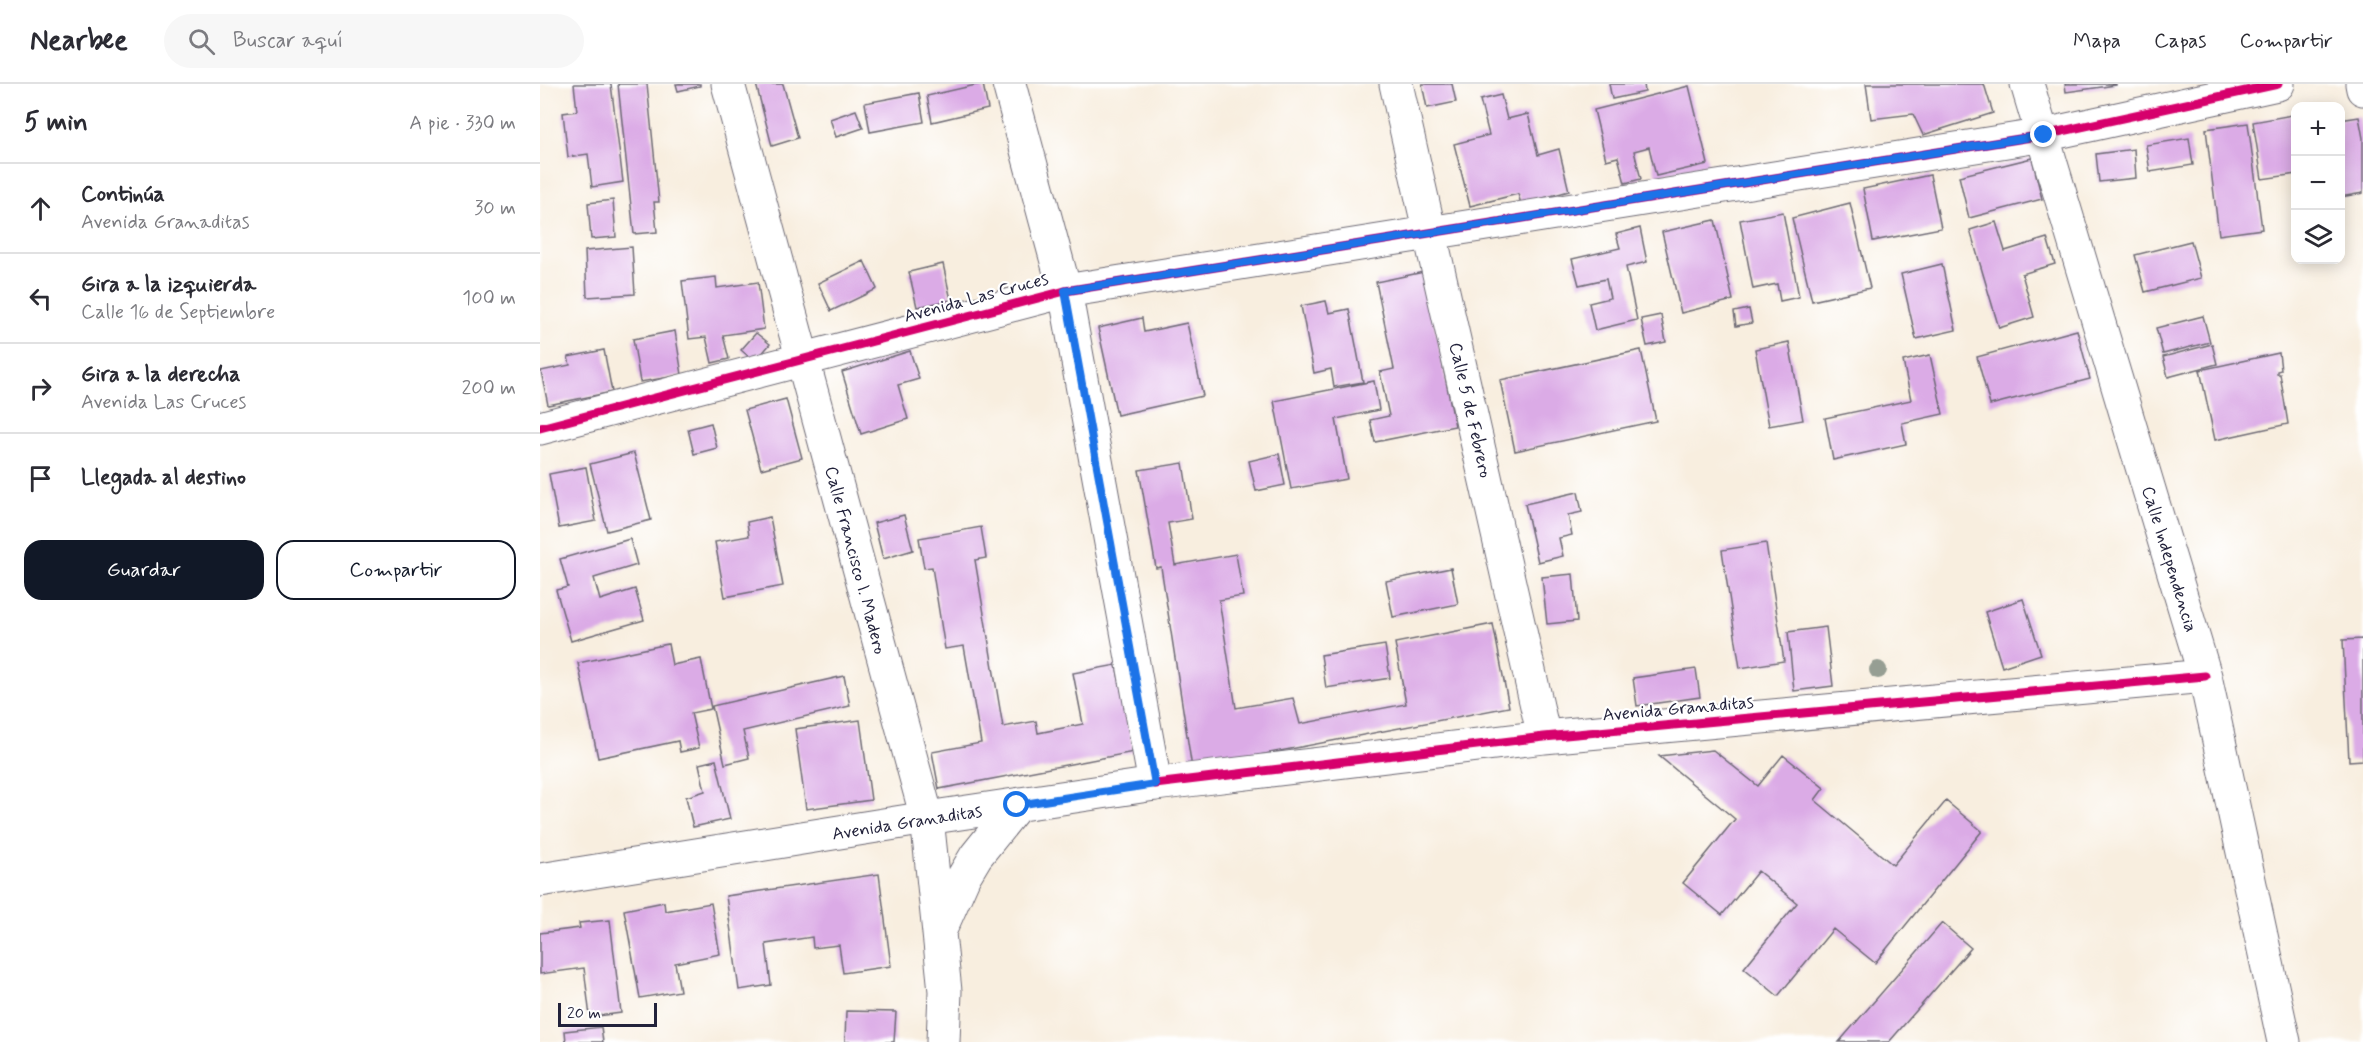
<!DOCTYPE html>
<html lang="es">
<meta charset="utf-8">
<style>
:root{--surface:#fff;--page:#f7f7f7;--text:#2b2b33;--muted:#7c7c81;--line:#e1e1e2;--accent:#111827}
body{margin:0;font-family:Mynerve,sans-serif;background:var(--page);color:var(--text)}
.controls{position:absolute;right:18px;top:18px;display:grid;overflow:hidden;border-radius:12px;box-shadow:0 3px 15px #0003}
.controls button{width:54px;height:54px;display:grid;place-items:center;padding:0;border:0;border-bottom:2px solid var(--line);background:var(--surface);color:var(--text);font:30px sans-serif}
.scale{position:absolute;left:18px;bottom:15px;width:99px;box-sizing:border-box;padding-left:6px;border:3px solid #22223b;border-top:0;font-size:16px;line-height:21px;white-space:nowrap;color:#22223b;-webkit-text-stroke:4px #fff;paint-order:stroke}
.stop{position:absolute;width:18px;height:18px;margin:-14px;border:4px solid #1a73e8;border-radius:50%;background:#fff}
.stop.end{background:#1a73e8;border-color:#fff;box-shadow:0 2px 6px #0008}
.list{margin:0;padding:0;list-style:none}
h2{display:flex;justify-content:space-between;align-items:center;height:78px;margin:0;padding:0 24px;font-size:26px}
h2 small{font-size:20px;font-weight:400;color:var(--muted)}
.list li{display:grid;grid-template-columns:39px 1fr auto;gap:18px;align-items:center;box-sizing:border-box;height:90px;padding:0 24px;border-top:2px solid var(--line)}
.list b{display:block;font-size:22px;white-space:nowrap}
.list p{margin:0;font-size:20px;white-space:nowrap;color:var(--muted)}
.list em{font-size:20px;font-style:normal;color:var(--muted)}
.actions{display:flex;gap:12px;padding:18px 24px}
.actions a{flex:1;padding:14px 0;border:2px solid var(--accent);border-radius:18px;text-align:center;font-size:21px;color:var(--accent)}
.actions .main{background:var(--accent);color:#fff}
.icon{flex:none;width:33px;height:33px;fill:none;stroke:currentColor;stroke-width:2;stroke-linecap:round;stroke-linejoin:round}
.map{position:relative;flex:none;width:1823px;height:958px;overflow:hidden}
header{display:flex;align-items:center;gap:36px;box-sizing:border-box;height:84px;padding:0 30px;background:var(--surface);border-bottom:2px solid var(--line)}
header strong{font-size:28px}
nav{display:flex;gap:33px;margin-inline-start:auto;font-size:21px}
.search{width:420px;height:54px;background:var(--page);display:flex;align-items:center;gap:15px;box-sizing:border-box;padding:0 21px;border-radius:33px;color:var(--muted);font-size:22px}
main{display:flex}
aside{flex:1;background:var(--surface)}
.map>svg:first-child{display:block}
.building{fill:#dbabe6}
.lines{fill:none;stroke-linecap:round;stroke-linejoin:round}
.minor-casing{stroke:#6d6974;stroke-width:35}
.major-casing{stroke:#6d6974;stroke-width:35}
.minor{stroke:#fff;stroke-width:33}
.major{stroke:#fff;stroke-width:33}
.cycleway-casing{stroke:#fff;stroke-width:13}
.cycleway{stroke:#d6006c;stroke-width:9}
.tree{fill:#969e93}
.route{stroke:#1a73e8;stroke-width:8}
.labels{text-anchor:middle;stroke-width:4.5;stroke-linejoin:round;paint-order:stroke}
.street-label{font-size:18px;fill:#22223b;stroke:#fff}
</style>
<header>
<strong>Nearbee</strong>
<div class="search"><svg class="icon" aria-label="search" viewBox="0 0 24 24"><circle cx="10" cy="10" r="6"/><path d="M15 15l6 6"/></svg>Buscar aquí</div>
<nav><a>Mapa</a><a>Capas</a><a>Compartir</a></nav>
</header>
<main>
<aside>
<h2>5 min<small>A pie · 330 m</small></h2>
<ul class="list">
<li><svg class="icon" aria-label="ahead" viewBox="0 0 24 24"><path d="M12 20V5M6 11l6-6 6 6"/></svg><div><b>Continúa</b><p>Avenida Granaditas</p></div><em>30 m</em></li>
<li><svg class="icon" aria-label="left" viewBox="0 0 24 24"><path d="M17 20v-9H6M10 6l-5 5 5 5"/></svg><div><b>Gira a la izquierda</b><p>Calle 16 de Septiembre</p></div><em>100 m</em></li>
<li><svg class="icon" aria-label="right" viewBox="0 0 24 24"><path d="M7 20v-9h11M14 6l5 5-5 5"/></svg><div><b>Gira a la derecha</b><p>Avenida Las Cruces</p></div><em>200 m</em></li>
<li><svg class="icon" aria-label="arrive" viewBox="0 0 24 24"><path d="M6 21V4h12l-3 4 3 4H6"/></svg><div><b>Llegada al destino</b></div></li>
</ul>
<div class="actions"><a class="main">Guardar</a><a>Compartir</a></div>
</aside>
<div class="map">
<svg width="1823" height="958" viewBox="0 0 1823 958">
<rect width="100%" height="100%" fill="#fff"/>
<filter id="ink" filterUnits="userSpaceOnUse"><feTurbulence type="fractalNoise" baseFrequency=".0167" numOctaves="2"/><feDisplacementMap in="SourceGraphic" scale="12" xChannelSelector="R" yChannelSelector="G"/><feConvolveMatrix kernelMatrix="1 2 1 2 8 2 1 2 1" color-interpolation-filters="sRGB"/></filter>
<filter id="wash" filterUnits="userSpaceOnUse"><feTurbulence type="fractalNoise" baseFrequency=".008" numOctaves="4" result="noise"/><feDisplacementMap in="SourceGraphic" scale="24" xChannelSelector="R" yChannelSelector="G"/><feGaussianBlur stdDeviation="1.35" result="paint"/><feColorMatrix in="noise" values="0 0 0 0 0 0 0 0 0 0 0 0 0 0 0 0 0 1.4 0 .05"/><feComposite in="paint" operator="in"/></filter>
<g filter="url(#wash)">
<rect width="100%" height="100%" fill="#f8eedf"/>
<g id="blocks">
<path class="building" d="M 34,0 L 71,0 L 83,98 L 52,103 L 48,70 L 28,73 L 23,29 L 37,27 Z
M 78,0 L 107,0 L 119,118 L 114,118 L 117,148 L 94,150 Z
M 136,0 L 160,0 L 160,2 L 138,7 Z
M 216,0 L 243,0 L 258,54 L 232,62 Z
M 440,0 L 443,0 L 448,25 L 392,38 L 387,12 Z
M 882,0 L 912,0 L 916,18 L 887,24 Z
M 1069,0 L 1104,0 L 1105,8 L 1072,15 Z
M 1326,0 L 1444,0 L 1453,29 L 1383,51 L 1373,30 L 1331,35 Z
M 1525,0 L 1576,0 L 1576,1 L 1526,8 Z
M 1149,2 L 1168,80 L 1116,92 L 1109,63 L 1094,67 L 1101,95 L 1085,99 L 1078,73 L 1066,76 L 1054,26 Z
M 379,9 L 384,38 L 330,48 L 325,19 Z
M 961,11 L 967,35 L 988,30 L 998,71 L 1019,65 L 1029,107 L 981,120 L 978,110 L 930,122 L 914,60 L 949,51 L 940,16 Z
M 316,26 L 323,44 L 296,53 L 290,35 Z
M 1752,31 L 1756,52 L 1756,90 L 1722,95 L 1713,38 Z
M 1819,33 L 1823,54 L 1823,109 L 1800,113 L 1800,36 Z
M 1708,39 L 1722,145 L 1679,151 L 1666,45 Z
M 1649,54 L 1653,81 L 1610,88 L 1606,61 Z
M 1594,65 L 1596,94 L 1559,98 L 1556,70 Z
M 1492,74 L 1502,115 L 1429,134 L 1419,92 Z
M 1390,91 L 1401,144 L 1333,157 L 1323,105 Z
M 73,116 L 76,153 L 51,155 L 48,119 Z
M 1310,119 L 1330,204 L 1272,217 L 1252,134 Z
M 1243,128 L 1259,213 L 1240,217 L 1237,200 L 1213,205 L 1200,136 Z
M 1175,136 L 1193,216 L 1141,229 L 1122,148 Z
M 1456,138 L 1465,167 L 1507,154 L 1515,180 L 1482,190 L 1494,233 L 1459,244 L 1430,146 Z
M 1100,144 L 1107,178 L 1086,183 L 1097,236 L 1055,246 L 1049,219 L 1070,214 L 1066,195 L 1039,201 L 1032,175 L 1080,164 L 1076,150 Z
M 1651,157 L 1661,194 L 1605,208 L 1595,171 Z
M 92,163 L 95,210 L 47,213 L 45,167 Z
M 324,177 L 337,205 L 291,227 L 278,199 Z
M 403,180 L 411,216 L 377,223 L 369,188 Z
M 1402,180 L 1416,246 L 1376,255 L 1361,190 Z
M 884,188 L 915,342 L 835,358 L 830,336 L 849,332 L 840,288 L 854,285 L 836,198 Z
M 176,193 L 177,204 L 218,198 L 224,245 L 183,251 L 189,275 L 172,279 L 166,253 L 149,255 L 142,197 Z
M 786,217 L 789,229 L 809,225 L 823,298 L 794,303 L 791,285 L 774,289 L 761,222 Z
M 1209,225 L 1212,239 L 1196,242 L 1194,228 Z
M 1121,231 L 1126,258 L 1107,262 L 1101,235 Z
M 1663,232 L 1670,258 L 1623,270 L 1616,244 Z
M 602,234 L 604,248 L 647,239 L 663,312 L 577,331 L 558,244 Z
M 1537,246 L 1550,295 L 1450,321 L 1437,273 Z
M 135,247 L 142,291 L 100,298 L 93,255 Z
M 216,249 L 230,260 L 215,278 L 201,266 Z
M 1249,258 L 1263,336 L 1229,342 L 1215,265 Z
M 1672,260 L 1677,280 L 1628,293 L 1623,273 Z
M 64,266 L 72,308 L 8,321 L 1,287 L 30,281 L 28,273 Z
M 1101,266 L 1116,337 L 975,367 L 960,296 Z
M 370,267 L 379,295 L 358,301 L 368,335 L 321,350 L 302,288 Z
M 1739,269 L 1741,286 L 1737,287 L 1737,290 L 1740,290 L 1748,340 L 1675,356 L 1660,286 Z
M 1390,271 L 1403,330 L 1362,339 L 1366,360 L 1293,376 L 1285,334 L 1371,316 L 1363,277 Z
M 834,297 L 839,326 L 796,335 L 807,395 L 751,405 L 734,317 Z
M 246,315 L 262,374 L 221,385 L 205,326 Z
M 171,339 L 177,364 L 154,370 L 148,345 Z
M 94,369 L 111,436 L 67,447 L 50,380 Z
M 739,370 L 745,401 L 716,407 L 709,377 Z
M 643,379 L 652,435 L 628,439 L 635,481 L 696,470 L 703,512 L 679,516 L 696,624 L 753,614 L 760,640 L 866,620 L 855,559 L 953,540 L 969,623 L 652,684 L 621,483 L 616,484 L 599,386 Z
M 46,383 L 56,437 L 19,444 L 9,390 Z
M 1038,408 L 1042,428 L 1028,431 L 1032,451 L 1019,454 L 1023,472 L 998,478 L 985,420 Z
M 364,431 L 373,466 L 343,475 L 334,439 Z
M 230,433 L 243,502 L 185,513 L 175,458 L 209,452 L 207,438 Z
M 441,443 L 446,474 L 435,476 L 463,643 L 496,637 L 498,649 L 543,640 L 533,589 L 576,581 L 594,668 L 399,705 L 392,668 L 441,659 L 424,562 L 405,565 L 392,483 L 384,484 L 379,454 Z
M 90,455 L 97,481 L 54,494 L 60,516 L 95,505 L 104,536 L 31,557 L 16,506 L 28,503 L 20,475 Z
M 1226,459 L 1244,577 L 1200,584 L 1182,466 Z
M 911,484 L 918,520 L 853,533 L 846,497 Z
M 1033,490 L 1037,537 L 1007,540 L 1002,493 Z
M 1483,515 L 1501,570 L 1462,583 L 1445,528 Z
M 1286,543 L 1293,602 L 1254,607 L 1248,548 Z
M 1823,555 L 1823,676 L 1809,677 L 1803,556 Z
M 128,560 L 132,581 L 161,575 L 171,625 L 151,629 L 159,664 L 140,668 L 138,657 L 58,674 L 38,579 Z
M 845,561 L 850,594 L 786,604 L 781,571 Z
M 1156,585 L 1160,613 L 1097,622 L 1093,594 Z
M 304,592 L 310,622 L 203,647 L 209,674 L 185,680 L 172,622 Z
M 320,636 L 331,716 L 266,725 L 255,645 Z
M 1173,666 L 1218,702 L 1243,671 L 1284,704 L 1275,716 L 1353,781 L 1406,717 L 1442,747 L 1335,879 L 1293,845 L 1238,912 L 1204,884 L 1257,819 L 1218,787 L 1182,831 L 1143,799 L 1195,735 L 1119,672 Z
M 176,676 L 190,735 L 153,743 L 146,713 L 165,707 L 159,680 Z
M 339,790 L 351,882 L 303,889 L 299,861 L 273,864 L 272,853 L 226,860 L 231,901 L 199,906 L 186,812 Z
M 124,818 L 125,827 L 171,819 L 180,870 L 135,879 L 140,907 L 100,914 L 84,826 Z
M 70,836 L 81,929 L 50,933 L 44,884 L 0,890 L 0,849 L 40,844 L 39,839 Z
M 1402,839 L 1431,864 L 1349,958 L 1299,958 Z
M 306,927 L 356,928 L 354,958 L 305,958 Z
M 61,943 L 63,958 L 26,958 L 25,947 Z"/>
</g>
</g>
<g filter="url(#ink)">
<use href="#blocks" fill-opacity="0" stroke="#6d6974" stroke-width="1.5"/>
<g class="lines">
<g class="minor-casing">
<path id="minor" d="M 856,0 L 1004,653
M 1487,0 L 1665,592 L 1744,958
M 1822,0 L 1823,5
M 0,344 L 525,207 L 1504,51 L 1738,0
M 615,700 L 1004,653 L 1665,592
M 0,796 L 387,734"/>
</g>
<g class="major-casing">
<path id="major" d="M 188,0 L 387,734 L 405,907 L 403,958
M 387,734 L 615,700 L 525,207 L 469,0
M 400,846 L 424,792 L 436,772 L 477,721"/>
</g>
<use href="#minor" class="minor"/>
<use href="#major" class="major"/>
<g class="cycleway-casing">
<path id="cycleway" d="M 0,344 L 525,207 L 1504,51 L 1738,0
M 615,700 L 1004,653 L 1665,592"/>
</g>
<use href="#cycleway" class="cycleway"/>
</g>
<circle class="tree" cx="1338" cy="586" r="9"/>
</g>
<g class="lines" filter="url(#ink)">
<path class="route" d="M 477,721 L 615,700 L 525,207 L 1504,51"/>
</g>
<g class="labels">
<g class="street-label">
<text transform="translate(436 213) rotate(-15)" y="6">Avenida Las Cruces</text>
<text transform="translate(931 326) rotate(77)" y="6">Calle 5 de Febrero</text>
<text transform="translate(1630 475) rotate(73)" y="6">Calle Independencia</text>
<text transform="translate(316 476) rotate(75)" y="6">Calle Francisco I. Madero</text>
<text transform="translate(1138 624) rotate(-5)" y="6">Avenida Granaditas</text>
<text transform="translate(367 738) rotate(-9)" y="6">Avenida Granaditas</text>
</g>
</g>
</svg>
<div class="controls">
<button>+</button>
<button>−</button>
<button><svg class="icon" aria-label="layers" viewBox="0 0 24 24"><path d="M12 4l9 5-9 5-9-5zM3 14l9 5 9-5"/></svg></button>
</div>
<div class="scale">20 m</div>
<div class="stop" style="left:477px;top:721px"></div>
<div class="stop end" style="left:1504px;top:51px"></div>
</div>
</main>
